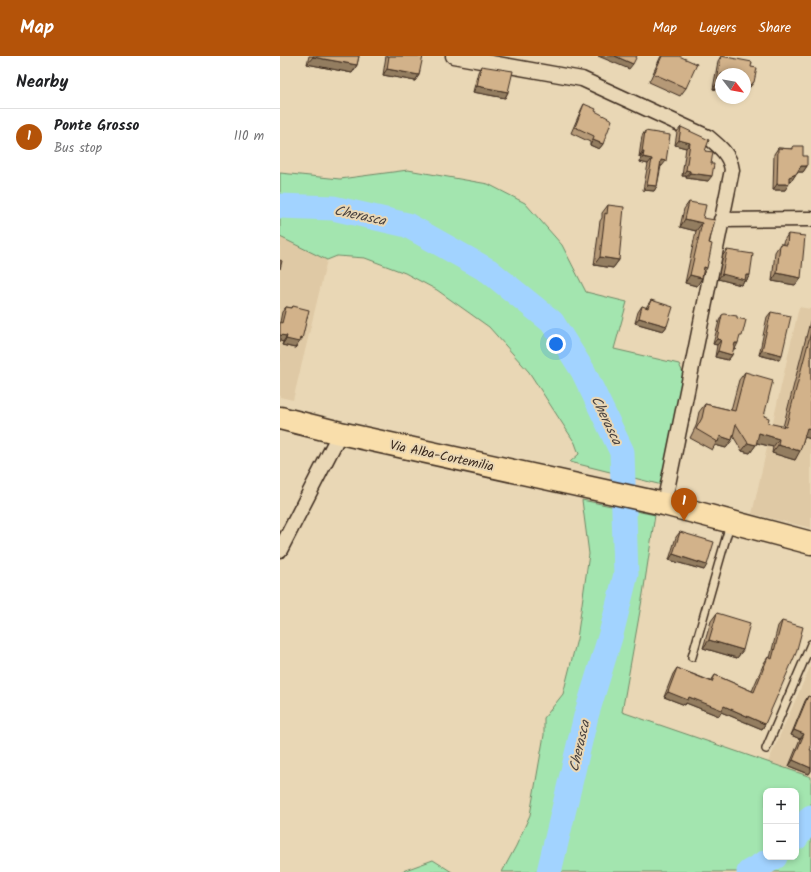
<!DOCTYPE html>
<meta charset="utf-8">
<style>
:root{--surface:#fff;--page:#f6f6f6;--text:#202124;--muted:#757577;--line:#e0e0e0;--accent:#b45309}
body{margin:0;font-family:Kalam,sans-serif;background:var(--page);color:var(--text)}
.controls{position:absolute;right:12px;bottom:12px;display:grid;overflow:hidden;border-radius:8px;box-shadow:0 2px 6px #0003}
.controls button{width:36px;height:36px;display:grid;place-items:center;padding:0;border:0;border-bottom:1px solid var(--line);background:var(--surface);color:var(--text);font:20px sans-serif}
.compass{position:absolute;left:435px;top:12px;width:36px;height:36px;border-radius:50%;background:var(--surface);box-shadow:0 2px 6px #0003;rotate:121deg}
.you{position:absolute;left:276px;top:288px;width:14px;height:14px;margin:-10px;border:3px solid #fff;border-radius:50%;background:#1a73e8;box-shadow:0 0 0 6px #1a73e833}
.badge{display:grid;place-items:center;width:26px;height:26px;border-radius:50%;background:var(--accent);color:#fff;font-size:13px;font-weight:700}
.pin{position:absolute;translate:-50% -33px;filter:drop-shadow(0 1px 2px #0008)}
.pin::after{content:'';position:absolute;top:21px;width:14px;height:12px;background:inherit;clip-path:polygon(0 0,100% 0,50% 100%)}
.list{margin:0;padding:0;list-style:none}
h2{display:flex;justify-content:space-between;align-items:center;height:52px;margin:0;padding:0 16px;font-size:17px}
h2 small{font-size:13px;font-weight:400;color:var(--muted)}
.list li{display:grid;grid-template-columns:26px 1fr auto;gap:12px;align-items:center;box-sizing:border-box;height:56px;padding:0 16px;border-top:1px solid var(--line)}
.list b{display:block;font-size:15px;white-space:nowrap}
.list p{margin:0;font-size:13px;white-space:nowrap;color:var(--muted)}
.list em{font-size:13px;font-style:normal;color:var(--muted)}
.map{position:relative;flex:none;width:531px;height:816px;overflow:hidden}
header{display:flex;align-items:center;gap:24px;box-sizing:border-box;height:56px;padding:0 20px;background:var(--accent);color:#fff}
header strong{font-size:19px}
nav{display:flex;gap:22px;margin-inline-start:auto;font-size:14px}
main{display:flex}
aside{flex:1;background:var(--surface)}
.map>svg:first-child{display:block}
.built{fill:#dfc9a5}
.green{fill:#a3e5af;stroke:#6f8866;fill-rule:evenodd}
.lines{fill:none;stroke-linecap:round;stroke-linejoin:round}
.river{stroke:#a2d3ff;stroke-width:25}
.service-casing{stroke:#3b2a1e;stroke-width:10}
.minor-casing{stroke:#3b2a1e;stroke-width:17}
.primary-casing{stroke:#3b2a1e;stroke-width:25}
.service{stroke:#e9d7b5;stroke-width:7}
.minor{stroke:#e9d7b5;stroke-width:14}
.primary{stroke:#f9deab;stroke-width:22}
.wall{fill:#b59977;stroke:#3b2a1e}
.shaded-wall{fill:#937d61;stroke:#3b2a1e}
.building{fill:#d2b28a;stroke:#3b2a1e}
.labels{text-anchor:middle;stroke-width:4;stroke-linejoin:round;paint-order:stroke}
.street-label{font-size:13px;fill:#3b2a1e;stroke:#e9d7b5}
.water-label{font-size:14px;font-style:italic;fill:#4a4340;stroke:#e9d7b5}
</style>
<header>
<strong>Map</strong>
<nav><a>Map</a><a>Layers</a><a>Share</a></nav>
</header>
<main>
<aside>
<h2>Nearby<small></small></h2>
<ul class="list">
<li><span class="badge">1</span><div><b>Ponte Grosso</b><p>Bus stop</p></div><em>110 m</em></li>
</ul>
</aside>
<div class="map">
<svg width="531" height="816" viewBox="0 0 531 816">
<rect width="100%" height="100%" fill="#e9d7b5"/>
<filter id="ink" filterUnits="userSpaceOnUse"><feTurbulence type="fractalNoise" baseFrequency=".025" numOctaves="2"/><feDisplacementMap in="SourceGraphic" scale="8" xChannelSelector="R" yChannelSelector="G"/><feConvolveMatrix kernelMatrix="1 2 1 2 8 2 1 2 1" color-interpolation-filters="sRGB"/></filter>
<g filter="url(#ink)">
<path class="built" d="M 0,180 L 23,190 L 47,204 L 13,344 L 0,341 Z
M 519,251 L 531,253 L 531,472 L 472,458 Z
M 531,609 L 531,721 L 488,706 Z"/>
<path class="green" d="M 128,114 L 208,128 L 245,147 L 282,189 L 306,236 L 347,246 L 334,293 L 399,308 L 404,319 L 382,429 L 290,406 L 299,398 L 295,387 L 249,316 L 209,271 L 157,234 L 125,217 L 85,202 L 57,200 L 47,204 L 0,181 L 0,117 L 60,123 Z
M 302,444 L 375,459 L 363,538 L 342,656 L 531,721 L 531,816 L 222,816 L 236,790 L 250,759 L 264,679 L 264,662 L 283,638 L 297,583 L 309,498 ZM 486,735 L 516,735 L 516,801 L 486,801 Z
M 153,804 L 172,816 L 120,816 Z"/>
<g class="lines">
<path class="river" d="M 0,150 L 53,152 L 127,169 L 209,215 L 272,266 L 303,315 L 342,396 L 346,518 L 331,578 L 306,660 L 269,816
M 516,782 L 531,761
M 469,816 L 495,801"/>
<g class="service-casing">
<path id="service" d="M 412,601 L 450,468
M 486,693 L 531,588"/>
</g>
<g class="minor-casing">
<path id="minor" d="M 173,0 L 302,23 L 428,81 C 440,91 450,99 452,114 L 384,448
M 441,164 L 531,163
M 0,494 L 60,377"/>
</g>
<g class="primary-casing">
<path id="primary" d="M 0,362 L 60,377 L 384,448 L 531,487"/>
</g>
<use href="#service" class="service"/>
<use href="#minor" class="minor"/>
<use href="#primary" class="primary"/>
</g>
<path class="wall" d="M 29,0 L 79,0 L 77,9 L 72,17 L 27,8 Z
M 106,0 L 141,0 L 139,19 L 135,25 L 103,19 Z
M 381,0 L 399,0 L 406,32 L 400,40 L 369,26 Z
M 441,0 L 471,11 L 470,31 L 466,34 L 465,34 L 465,18 L 441,18 L 441,34 L 433,33 L 438,5 Z
M 201,10 L 228,36 L 225,42 L 193,36 L 198,16 Z
M 304,48 L 315,55 L 323,88 L 319,93 L 310,89 L 310,86 L 291,77 L 301,54 Z
M 401,71 L 425,95 L 428,125 L 406,122 L 406,120 L 402,120 L 406,92 L 395,89 L 397,76 Z
M 365,75 L 382,110 L 381,110 L 377,130 L 374,135 L 363,134 L 368,108 L 360,106 L 361,101 L 359,101 L 362,80 Z
M 513,90 L 523,100 L 527,110 L 523,116 L 517,116 L 512,124 L 509,125 L 505,134 L 493,134 L 494,98 L 498,92 L 511,93 Z
M 409,146 L 423,162 L 423,218 L 417,230 L 405,227 L 416,175 L 400,171 L 404,153 Z
M 328,149 L 339,204 L 333,212 L 314,209 L 320,165 L 322,162 L 322,157 Z
M 508,178 L 515,229 L 492,225 L 495,196 L 500,188 L 503,188 L 503,186 Z
M 447,194 L 470,219 L 466,225 L 464,225 L 461,229 L 438,223 L 443,199 Z
M 371,244 L 387,270 L 383,275 L 355,267 L 358,256 L 362,250 L 366,252 L 367,250 Z
M 13,250 L 18,288 L 15,292 L 2,289 L 3,286 L 0,266 L 2,256 L 6,251 L 12,252 Z
M 491,256 L 499,304 L 479,299 L 487,261 Z
M 442,259 L 457,262 L 455,293 L 453,292 L 452,299 L 448,304 L 435,301 L 437,289 L 433,288 L 439,265 Z
M 531,262 L 531,383 L 525,381 L 515,404 L 492,397 L 493,391 L 477,387 L 470,397 L 462,395 L 453,380 L 452,384 L 446,392 L 435,389 L 432,394 L 410,382 L 416,370 L 419,356 L 425,348 L 451,354 L 459,324 L 465,316 L 484,360 L 488,367 L 503,371 Z
M 400,476 L 424,514 L 389,504 L 396,481 Z
M 437,557 L 463,594 L 457,602 L 423,592 L 431,565 Z
M 502,565 L 485,668 L 482,673 L 441,656 L 439,660 L 406,647 L 405,649 L 384,641 L 393,618 L 397,612 L 431,625 L 435,619 L 472,635 L 484,607 L 488,601 L 490,602 L 498,570 Z
M 528,640 L 530,694 L 531,694 L 531,715 L 529,718 L 509,710 L 520,683 L 511,679 L 525,645 Z"/>
<path class="shaded-wall" d="M 318,0 L 335,0 L 353,8 L 349,13 Z
M 33,1 L 77,9 L 72,17 L 27,8 Z
M 107,13 L 139,19 L 135,25 L 103,19 Z
M 474,26 L 470,31 L 466,34 L 465,34 L 465,28 Z
M 437,27 L 441,28 L 441,34 L 433,33 Z
M 197,30 L 228,36 L 225,42 L 193,36 Z
M 313,84 L 323,88 L 319,93 L 310,89 Z
M 399,84 L 410,87 L 406,92 L 395,89 Z
M 362,96 L 364,96 L 361,101 L 359,101 Z
M 363,101 L 372,103 L 368,108 L 360,106 Z
M 381,104 L 386,105 L 382,110 L 378,109 Z
M 521,110 L 527,110 L 523,116 L 517,116 Z
M 406,114 L 410,115 L 406,120 L 402,120 Z
M 410,117 L 432,120 L 428,125 L 406,122 Z
M 516,118 L 512,124 L 505,126 L 509,121 Z
M 497,128 L 509,128 L 505,134 L 493,134 Z
M 367,129 L 377,130 L 374,135 L 363,134 Z
M 405,163 L 422,167 L 416,175 L 400,171 Z
M 320,201 L 339,204 L 333,212 L 314,209 Z
M 424,211 L 427,212 L 422,220 Z
M 497,217 L 521,222 L 515,229 L 492,225 Z
M 442,218 L 466,219 L 470,219 L 466,225 L 464,225 L 461,229 L 438,223 Z
M 410,219 L 422,222 L 417,230 L 405,227 Z
M 359,262 L 387,270 L 383,275 L 355,267 Z
M 0,279 L 7,280 L 3,286 L 0,285 Z
M 20,282 L 22,283 L 15,292 L 2,289 L 6,283 Z
M 437,283 L 441,284 L 437,289 L 433,288 Z
M 455,287 L 458,287 L 455,293 L 451,292 Z
M 482,294 L 502,299 L 499,304 L 479,299 Z
M 438,295 L 452,299 L 448,304 L 435,301 Z
M 527,372 L 531,373 L 531,383 L 521,380 Z
M 479,377 L 499,383 L 493,391 L 473,386 Z
M 440,380 L 452,384 L 446,392 L 435,389 Z
M 468,387 L 476,389 L 470,397 L 462,395 Z
M 498,389 L 520,395 L 515,404 L 492,397 Z
M 393,498 L 427,509 L 424,514 L 389,504 Z
M 429,584 L 463,594 L 457,602 L 423,592 Z
M 388,636 L 444,650 L 485,668 L 482,673 L 441,656 L 439,660 L 406,647 L 405,649 L 384,641 Z
M 514,674 L 524,678 L 520,683 L 511,679 Z
M 513,704 L 531,712 L 531,715 L 529,718 L 509,710 Z"/>
<path class="building" d="M 33,0 L 79,0 L 77,9 L 33,1 Z
M 109,0 L 143,0 L 139,19 L 107,13 Z
M 335,0 L 357,0 L 353,8 Z
M 382,0 L 399,0 L 417,8 L 406,32 L 374,18 Z
M 441,0 L 472,6 L 471,11 L 477,12 L 474,26 L 470,29 L 465,28 L 465,18 L 441,18 L 441,28 L 437,27 Z
M 201,10 L 233,15 L 228,36 L 197,30 Z
M 304,48 L 316,53 L 315,55 L 332,64 L 323,88 L 313,84 L 314,80 L 295,71 Z
M 401,71 L 429,84 L 425,95 L 433,96 L 431,108 L 434,108 L 432,120 L 410,117 L 410,115 L 406,114 L 410,87 L 399,84 Z
M 365,75 L 390,79 L 386,105 L 381,104 L 377,130 L 367,129 L 372,103 L 363,101 L 364,96 L 362,96 Z
M 513,90 L 523,90 L 523,100 L 527,100 L 527,110 L 521,110 L 516,118 L 509,121 L 509,128 L 497,128 L 498,92 L 513,93 Z
M 409,146 L 426,149 L 423,162 L 435,164 L 429,187 L 432,188 L 427,212 L 424,211 L 422,222 L 410,219 L 422,167 L 405,163 Z
M 328,149 L 344,151 L 339,204 L 320,201 L 325,157 L 327,158 Z
M 508,178 L 525,180 L 521,222 L 497,217 L 500,188 L 507,189 Z
M 447,194 L 473,198 L 470,219 L 466,219 L 465,224 L 442,218 Z
M 0,204 L 2,205 L 0,213 Z
M 371,244 L 393,251 L 387,270 L 359,262 L 362,250 L 368,252 Z
M 13,250 L 29,254 L 22,283 L 20,282 L 19,286 L 6,283 L 7,280 L 0,279 L 0,266 L 2,267 L 6,251 L 12,252 Z
M 491,256 L 511,260 L 502,299 L 482,294 Z
M 444,258 L 457,260 L 457,262 L 466,264 L 462,280 L 460,280 L 458,287 L 455,287 L 452,299 L 438,295 L 441,284 L 437,283 L 442,259 Z
M 531,276 L 531,373 L 527,372 L 520,395 L 498,389 L 499,383 L 479,377 L 476,389 L 468,387 L 456,368 L 452,384 L 440,380 L 438,386 L 416,373 L 422,362 L 425,348 L 455,355 L 465,316 L 493,324 L 484,360 L 489,362 L 488,367 L 506,371 Z
M 400,476 L 434,486 L 427,509 L 393,498 Z
M 437,557 L 470,567 L 463,594 L 429,584 Z
M 502,565 L 523,571 L 516,597 L 485,668 L 444,650 L 442,654 L 409,641 L 408,644 L 388,636 L 397,612 L 432,626 L 435,619 L 474,636 L 488,601 L 492,603 Z
M 528,640 L 531,641 L 531,692 L 530,694 L 531,694 L 531,712 L 513,704 L 524,678 L 514,674 Z"/>
</g>
<g class="labels">
<g class="street-label">
<text transform="translate(162 399) rotate(12)" y="5">Via Alba-Cortemilia</text>
</g>
<g class="water-label">
<text transform="translate(80 159) rotate(12)" y="5">Cherasca</text>
<text transform="translate(327 364) rotate(64)" y="5">Cherasca</text>
<text transform="translate(299 690) rotate(-77)" y="5">Cherasca</text>
</g>
</g>
</svg>
<div class="controls">
<button>+</button>
<button>−</button>
</div>
<svg class="compass" viewBox="-18 -18 36 36"><path d="M0-13l5 13h-10z" fill="#e53935"/><path d="M0 13l5-13h-10z" fill="#757577"/></svg>
<div class="you"></div>
<div class="pin badge" style="left:404px;top:465px">1</div>
</div>
</main>
